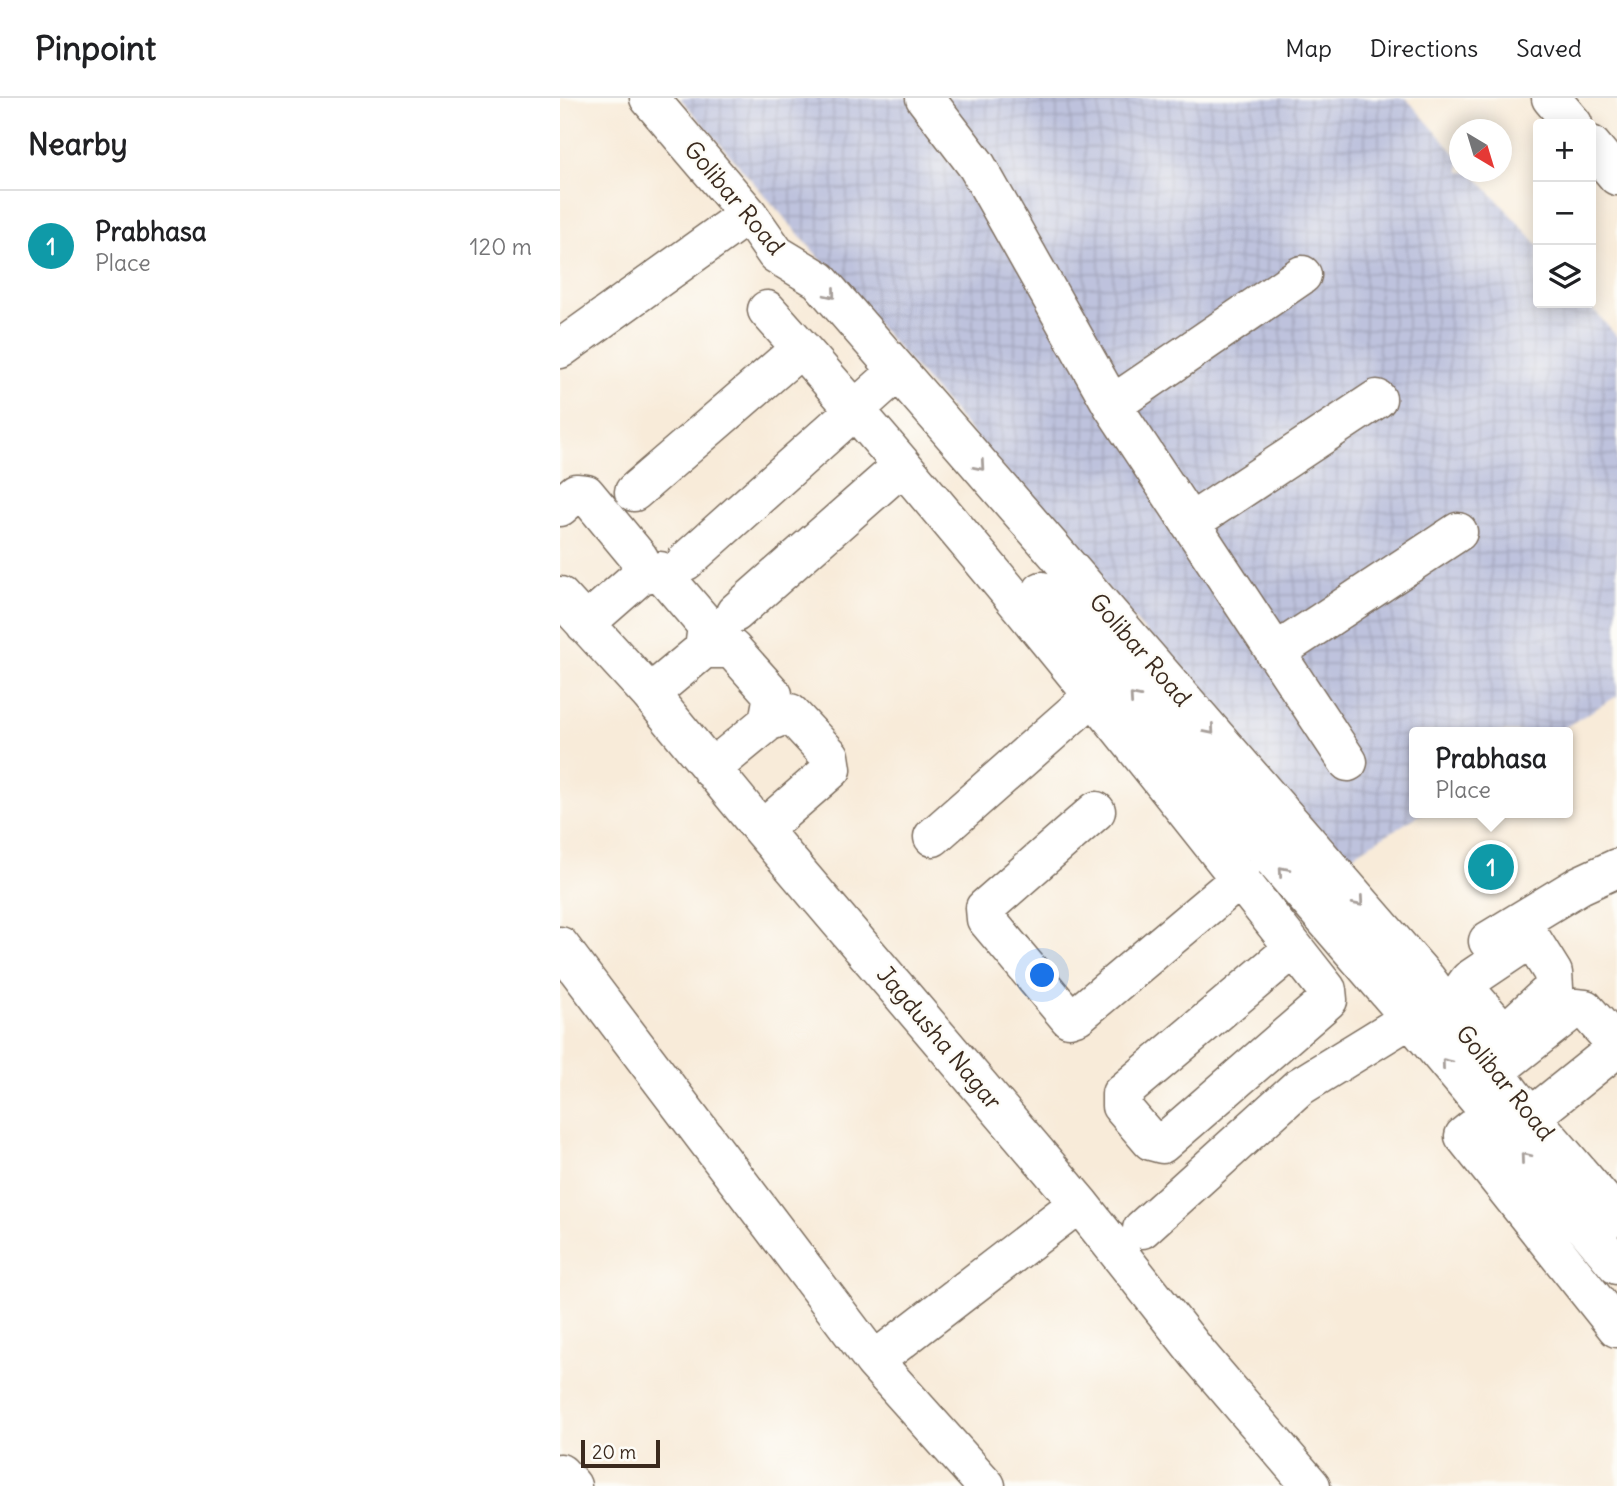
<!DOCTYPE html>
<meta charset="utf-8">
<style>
:root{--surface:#fff;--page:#f2f2f2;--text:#202124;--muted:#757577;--line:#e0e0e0;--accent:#111827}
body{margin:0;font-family:Delius,sans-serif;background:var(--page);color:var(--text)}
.controls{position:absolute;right:21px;top:21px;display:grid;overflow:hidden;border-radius:7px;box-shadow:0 4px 18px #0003}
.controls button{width:63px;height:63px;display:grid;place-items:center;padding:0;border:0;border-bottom:2px solid var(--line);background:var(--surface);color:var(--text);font:35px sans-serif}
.compass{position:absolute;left:889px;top:21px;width:63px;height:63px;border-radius:50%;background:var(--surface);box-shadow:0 4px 18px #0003;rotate:142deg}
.scale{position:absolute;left:21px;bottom:18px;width:79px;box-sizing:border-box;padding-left:7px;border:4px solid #3b2a1e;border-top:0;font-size:19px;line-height:24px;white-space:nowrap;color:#3b2a1e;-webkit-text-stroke:5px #fdfcf7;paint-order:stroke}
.you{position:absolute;left:483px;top:878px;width:24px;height:24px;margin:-18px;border:5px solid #fff;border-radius:50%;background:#1a73e8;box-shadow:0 0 0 10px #1a73e833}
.badge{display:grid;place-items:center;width:46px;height:46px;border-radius:50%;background:var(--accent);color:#fff;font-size:23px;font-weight:700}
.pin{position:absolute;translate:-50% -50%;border:4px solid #fff;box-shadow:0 2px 7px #0006}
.popup{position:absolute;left:849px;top:629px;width:164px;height:91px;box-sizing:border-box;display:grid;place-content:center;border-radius:7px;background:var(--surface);filter:drop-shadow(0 2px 5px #0005);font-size:23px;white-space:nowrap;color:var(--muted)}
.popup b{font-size:26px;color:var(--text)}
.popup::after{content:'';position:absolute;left:50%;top:100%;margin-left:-14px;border:14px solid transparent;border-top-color:var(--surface)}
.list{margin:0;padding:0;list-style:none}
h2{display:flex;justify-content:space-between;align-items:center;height:91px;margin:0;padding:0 28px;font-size:30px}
h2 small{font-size:23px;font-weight:400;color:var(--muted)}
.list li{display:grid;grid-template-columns:46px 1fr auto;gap:21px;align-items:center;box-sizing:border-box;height:112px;padding:0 28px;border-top:2px solid var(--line)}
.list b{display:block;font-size:26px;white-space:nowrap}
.list p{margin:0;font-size:23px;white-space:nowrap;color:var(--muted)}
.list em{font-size:23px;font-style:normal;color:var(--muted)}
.icon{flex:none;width:38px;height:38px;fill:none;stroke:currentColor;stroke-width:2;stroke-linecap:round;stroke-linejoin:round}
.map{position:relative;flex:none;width:1057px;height:1388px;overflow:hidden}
header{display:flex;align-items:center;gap:42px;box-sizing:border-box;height:98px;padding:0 35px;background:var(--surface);border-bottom:2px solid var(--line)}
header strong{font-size:33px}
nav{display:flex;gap:38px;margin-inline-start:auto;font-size:24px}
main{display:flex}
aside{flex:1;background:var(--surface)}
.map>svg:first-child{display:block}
.industrial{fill:url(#industrial-grid)}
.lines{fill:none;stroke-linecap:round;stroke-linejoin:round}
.minor-casing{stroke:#7d6e5f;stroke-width:41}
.minor{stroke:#fff;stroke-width:38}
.oneway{stroke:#a79f9a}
.labels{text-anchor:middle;stroke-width:5;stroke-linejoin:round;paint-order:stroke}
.street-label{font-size:24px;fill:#3b2a1e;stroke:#fdfcf7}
</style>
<header>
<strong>Pinpoint</strong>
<nav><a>Map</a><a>Directions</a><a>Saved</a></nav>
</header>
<main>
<aside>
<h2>Nearby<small></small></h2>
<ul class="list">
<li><span class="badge" style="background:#0f9aa8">1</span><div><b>Prabhasa</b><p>Place</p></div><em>120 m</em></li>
</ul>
</aside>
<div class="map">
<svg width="1057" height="1388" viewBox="0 0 1057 1388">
<defs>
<pattern id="industrial-grid" width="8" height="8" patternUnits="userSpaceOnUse" patternTransform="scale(1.75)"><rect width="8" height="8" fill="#bec2dd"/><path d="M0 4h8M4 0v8" fill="none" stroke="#a4a7bd"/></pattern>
</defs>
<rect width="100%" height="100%" fill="#fdfcf7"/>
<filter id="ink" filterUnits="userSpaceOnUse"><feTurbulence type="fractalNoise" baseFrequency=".0143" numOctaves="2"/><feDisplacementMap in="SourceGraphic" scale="14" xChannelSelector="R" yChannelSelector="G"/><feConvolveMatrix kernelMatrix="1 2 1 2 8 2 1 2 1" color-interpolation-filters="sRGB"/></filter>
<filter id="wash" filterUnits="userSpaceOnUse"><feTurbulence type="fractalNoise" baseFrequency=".00686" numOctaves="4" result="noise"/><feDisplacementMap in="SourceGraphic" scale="28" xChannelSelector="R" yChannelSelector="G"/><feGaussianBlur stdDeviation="1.57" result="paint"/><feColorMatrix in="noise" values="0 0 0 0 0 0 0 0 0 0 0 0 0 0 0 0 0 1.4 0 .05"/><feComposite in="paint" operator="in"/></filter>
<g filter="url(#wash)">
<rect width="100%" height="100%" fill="#f8ebd9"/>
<path class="industrial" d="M 120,0 L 846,0 L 899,60 L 900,74 L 912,74 L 978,147 L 978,205 L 1028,205 L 1057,239 L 1057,598 L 997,634 L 854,634 L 854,715 L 863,715 L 784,762 Z"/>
</g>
<g filter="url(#ink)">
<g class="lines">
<g class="minor-casing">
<path id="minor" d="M 89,0 L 188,116 L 216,156 L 259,182 L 867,882 L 953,998 L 1057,1119
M 365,0 L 417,68 L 552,307 L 788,664
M 991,0 L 1013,26
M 1031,47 L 1057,78
M 207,212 C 403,431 586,661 767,892 L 768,902 L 602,1046 L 591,1043 L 561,1008 L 561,996 L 734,850
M 0,251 L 188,116
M 552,307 L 742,177
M 74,394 L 241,250
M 0,409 L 16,395 L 26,396 L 79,460 L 81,477
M 630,425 L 817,301
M 126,463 L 337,274
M 482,493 L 834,901 L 1057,1167
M 0,498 L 90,596 L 202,732 L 519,1105 L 639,1257 L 751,1388
M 175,515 L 342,368
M 25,526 L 81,477 L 100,473 L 147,528 L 144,551
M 715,555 L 898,434
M 90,596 L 144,551 L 172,551 L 213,597 L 208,624
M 151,671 L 208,624 L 230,615 L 270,658 L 272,671 L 202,732
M 536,713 L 425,810 L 426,821 L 509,920 L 518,917 L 681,780
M 373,739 L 534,597
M 928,843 L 1020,787 L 1057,770
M 0,848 L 314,1263 L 426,1388
M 936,943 L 994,890 L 993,875 L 973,843 L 967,843 L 909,882 L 904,889 L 945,936
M 915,989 L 1015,910 L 1025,911 L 1053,943 L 1053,953 L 971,1019
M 951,1000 L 904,1038 L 1057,1230
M 582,1131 L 739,989 L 872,907
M 314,1263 L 519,1105
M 0,1375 L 12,1388"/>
</g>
<use href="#minor" class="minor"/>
</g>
<defs><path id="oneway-chevron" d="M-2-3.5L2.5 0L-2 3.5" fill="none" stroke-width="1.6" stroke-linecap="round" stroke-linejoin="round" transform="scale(1.75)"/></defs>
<g class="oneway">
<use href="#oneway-chevron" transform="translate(271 196) rotate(50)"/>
<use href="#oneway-chevron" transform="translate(420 368) rotate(49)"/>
<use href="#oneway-chevron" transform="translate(574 600) rotate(-131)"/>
<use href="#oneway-chevron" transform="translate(650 632) rotate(49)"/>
<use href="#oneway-chevron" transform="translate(723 773) rotate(-131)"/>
<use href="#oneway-chevron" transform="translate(799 804) rotate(49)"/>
<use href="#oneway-chevron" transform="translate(886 965) rotate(-130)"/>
<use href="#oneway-chevron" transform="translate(965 1059) rotate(-130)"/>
</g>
</g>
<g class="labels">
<g class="street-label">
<text transform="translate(174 100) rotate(50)" y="8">Golibar Road</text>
<text transform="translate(580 552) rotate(49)" y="8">Golibar Road</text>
<text transform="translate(379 940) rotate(50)" y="8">Jagdusha Nagar</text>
<text transform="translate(945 985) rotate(51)" y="8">Golibar Road</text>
</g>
</g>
</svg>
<div class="controls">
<button>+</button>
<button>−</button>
<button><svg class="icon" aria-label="layers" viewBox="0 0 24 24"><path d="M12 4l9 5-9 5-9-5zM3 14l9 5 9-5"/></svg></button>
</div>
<svg class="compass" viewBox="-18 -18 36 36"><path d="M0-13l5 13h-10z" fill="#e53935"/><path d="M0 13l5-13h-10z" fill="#757577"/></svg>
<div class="scale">20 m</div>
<div class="you"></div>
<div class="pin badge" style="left:931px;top:769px;background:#0f9aa8">1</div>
<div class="popup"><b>Prabhasa</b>Place</div>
</div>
</main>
